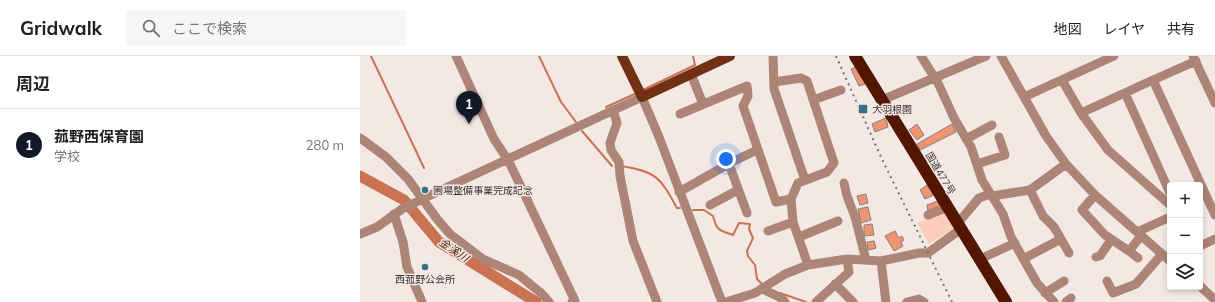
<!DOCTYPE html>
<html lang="ja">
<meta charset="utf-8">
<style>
:root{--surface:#fff;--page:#f6f6f6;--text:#202124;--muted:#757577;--line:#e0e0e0;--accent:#111827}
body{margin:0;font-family:Mulish,"Noto Sans JP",sans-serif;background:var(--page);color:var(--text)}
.controls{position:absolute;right:12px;bottom:12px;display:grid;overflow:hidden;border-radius:4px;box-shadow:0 2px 6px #0003}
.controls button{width:36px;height:36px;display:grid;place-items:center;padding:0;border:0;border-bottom:1px solid var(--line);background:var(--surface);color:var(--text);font:20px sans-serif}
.you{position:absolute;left:366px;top:103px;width:14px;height:14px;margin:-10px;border:3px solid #fff;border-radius:50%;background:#1a73e8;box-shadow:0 0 0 6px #1a73e833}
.badge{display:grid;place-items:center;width:26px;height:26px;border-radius:50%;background:var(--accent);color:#fff;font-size:13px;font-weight:700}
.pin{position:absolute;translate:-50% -33px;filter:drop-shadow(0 1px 2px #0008)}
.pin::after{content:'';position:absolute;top:21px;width:14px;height:12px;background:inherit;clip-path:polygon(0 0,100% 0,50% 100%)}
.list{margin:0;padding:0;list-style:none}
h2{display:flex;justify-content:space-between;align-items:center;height:52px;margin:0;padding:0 16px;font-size:17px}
h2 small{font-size:13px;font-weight:400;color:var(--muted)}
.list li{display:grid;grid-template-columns:26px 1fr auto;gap:12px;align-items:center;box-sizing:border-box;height:72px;padding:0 16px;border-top:1px solid var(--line)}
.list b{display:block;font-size:15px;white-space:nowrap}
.list p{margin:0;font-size:13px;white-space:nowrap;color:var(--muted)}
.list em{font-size:13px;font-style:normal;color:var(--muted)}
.icon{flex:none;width:22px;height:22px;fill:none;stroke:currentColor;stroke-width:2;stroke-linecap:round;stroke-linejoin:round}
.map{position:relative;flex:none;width:855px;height:246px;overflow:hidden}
header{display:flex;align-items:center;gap:24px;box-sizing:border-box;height:56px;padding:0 20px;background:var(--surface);border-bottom:1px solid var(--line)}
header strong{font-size:19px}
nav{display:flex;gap:22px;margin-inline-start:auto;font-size:14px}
.search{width:280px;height:36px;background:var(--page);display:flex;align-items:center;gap:10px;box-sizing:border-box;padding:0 14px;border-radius:4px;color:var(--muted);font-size:15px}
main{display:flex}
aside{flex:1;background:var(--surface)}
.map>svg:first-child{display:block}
.green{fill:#fccdbb}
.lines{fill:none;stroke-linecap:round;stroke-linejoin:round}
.stream{stroke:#ca7352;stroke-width:2}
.river{stroke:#ca7352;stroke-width:11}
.building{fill:#ee9472;stroke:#897f7c}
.minor{stroke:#ac8576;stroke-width:9}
.major{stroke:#712f13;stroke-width:10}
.highway{stroke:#521600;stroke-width:12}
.rail{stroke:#7d7573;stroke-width:2;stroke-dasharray:2 4;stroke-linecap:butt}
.poi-dot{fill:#327286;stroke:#f3e8e4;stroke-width:1.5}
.labels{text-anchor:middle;stroke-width:3;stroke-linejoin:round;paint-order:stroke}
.poi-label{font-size:10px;fill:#373231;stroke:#f3e8e4;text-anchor:start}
.street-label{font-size:10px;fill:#373231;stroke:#f3e8e4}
.water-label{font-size:11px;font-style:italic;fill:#582008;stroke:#f3e8e4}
</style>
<header>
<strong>Gridwalk</strong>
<div class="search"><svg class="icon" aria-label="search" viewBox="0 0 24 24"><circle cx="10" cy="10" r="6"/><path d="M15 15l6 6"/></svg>ここで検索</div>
<nav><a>地図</a><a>レイヤ</a><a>共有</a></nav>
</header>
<main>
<aside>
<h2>周辺<small></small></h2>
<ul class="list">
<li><span class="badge">1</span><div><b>菰野西保育園</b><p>学校</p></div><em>280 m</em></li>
</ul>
</aside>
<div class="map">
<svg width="855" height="246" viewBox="0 0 855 246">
<rect width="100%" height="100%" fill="#f3e8e4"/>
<path class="green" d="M 586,153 L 596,171 L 569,188 L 557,167 Z"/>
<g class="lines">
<path class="stream" d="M 11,0 L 64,112
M 179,0 L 201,46 L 216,66
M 283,34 L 335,9 L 333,0
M 248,54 L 246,51 L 277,37
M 222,75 L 252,110
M 261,110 C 297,116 300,121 317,152 L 320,152
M 333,154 L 344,154 L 353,160 C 357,175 359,174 373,179 L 379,167 L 390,168 L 389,173 L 393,182 L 387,195 L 388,200 L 395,209 L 397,223 L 402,228
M 420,237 L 446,246"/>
<path class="river" d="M 0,120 L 44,144 L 79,186 L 176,246"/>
</g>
<path class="building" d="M 496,11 L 502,20 L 505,28 L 499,30 L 491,13 Z
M 526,62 L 528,71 L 515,76 L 512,68 Z
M 557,68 L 564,79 L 557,84 L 549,74 Z
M 592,68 L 596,76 L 560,94 L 557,88 Z
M 567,129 L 574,139 L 565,143 L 560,134 Z
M 506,138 L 508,147 L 500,149 L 497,140 Z
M 578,145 L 580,152 L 568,155 L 567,149 Z
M 508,151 L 511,164 L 501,167 L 498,153 Z
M 512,168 L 514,179 L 504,180 L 504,169 Z
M 535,175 L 539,182 L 542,180 L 544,184 L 541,186 L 543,190 L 534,195 L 525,180 Z
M 514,185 L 516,192 L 508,194 L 507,186 Z"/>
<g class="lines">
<path class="minor" d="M 96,0 L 134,83 L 148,104 L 162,133 L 215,245 L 212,246
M 413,0 L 414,33 L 445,124
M 561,0 L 578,27 L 594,62 L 611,91 L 622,124 L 643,158 L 651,181 L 677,227 L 694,246
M 641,0 L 686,80 L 706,108 L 735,139 L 810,205
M 833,0 L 855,47
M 331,18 L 343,48
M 702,24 L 721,57
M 793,24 L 836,5
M 765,37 L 810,137
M 664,41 L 754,0
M 453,44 L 481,34
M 522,44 L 626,0
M 253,54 L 257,67 L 250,87 L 251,94 L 259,106 L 260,120 L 273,185 L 297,246
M 320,58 L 387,30 L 388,40 L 383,50 L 416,146 L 431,143 L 438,127 L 467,116 L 474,107 L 447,25 L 441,22 L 414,26
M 0,82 L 26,101 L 48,123 L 77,163 L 90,178 L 123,203 L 159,219 L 182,238 L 189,246
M 606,83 L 632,69
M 369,108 L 387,157
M 617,108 L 645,99 L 639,81
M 484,127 L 487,140 L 495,161 L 506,204
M 670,134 L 683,160 L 694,171 L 709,197
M 319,136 L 372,106 L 397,94
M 735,139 L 722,154 L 745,179 L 769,195 L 781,180
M 632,140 L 670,134 L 706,108
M 431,143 L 433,166 L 448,209
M 350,149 L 378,134
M 810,149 L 748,94 L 721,57 L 793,24 L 855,159
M 34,158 L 43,186 L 47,211 L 62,246
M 568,159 L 587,151
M 598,167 L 619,142 L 630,138
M 408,175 L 433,166
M 777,176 L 810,161
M 0,178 L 17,171 L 42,153 L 79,135 L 282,41 L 299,81 L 362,246
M 439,181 L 478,165
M 840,190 L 855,183
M 769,195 L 778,202
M 736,201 L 740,200 L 751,184
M 620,203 L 655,187
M 663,203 L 701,183
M 521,205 L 526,246
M 747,225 L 753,237 L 776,228 L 802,198
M 475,228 L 493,246
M 840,230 L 855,244
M 402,232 C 409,238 420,239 425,246
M 685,237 L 704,225
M 366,246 L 395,237 L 425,218 L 448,209 L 487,203 L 521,205 L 559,197 L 568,197 L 601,173
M 456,246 L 489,216 L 487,203
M 547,246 L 559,243 L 564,246
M 706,246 L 711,242"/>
<path class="major" d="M 262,0 L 282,41 L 370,0"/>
<path class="highway" d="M 495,0 L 646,246"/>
<path class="rail" d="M 476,0 L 521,101 L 592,246"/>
</g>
<g class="poi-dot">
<rect x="498" y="48" width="10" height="10" rx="2"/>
<circle cx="65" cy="134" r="4"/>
<circle cx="65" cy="211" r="4"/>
</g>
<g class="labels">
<g class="poi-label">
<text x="512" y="57">大羽根園</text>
<text x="73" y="138">圃場整備事業完成記念</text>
<text x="65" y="227" text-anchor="middle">西菰野公会所</text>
</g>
<g class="street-label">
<text transform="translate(581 117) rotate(59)" y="4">国道477号</text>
</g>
<g class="water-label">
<text transform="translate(94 194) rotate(34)" y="4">金溪川</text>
</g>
</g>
</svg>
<div class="controls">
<button>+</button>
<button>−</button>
<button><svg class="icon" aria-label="layers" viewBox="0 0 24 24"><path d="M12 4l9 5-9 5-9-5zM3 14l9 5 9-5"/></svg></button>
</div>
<div class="you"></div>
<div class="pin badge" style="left:109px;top:68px">1</div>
</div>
</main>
